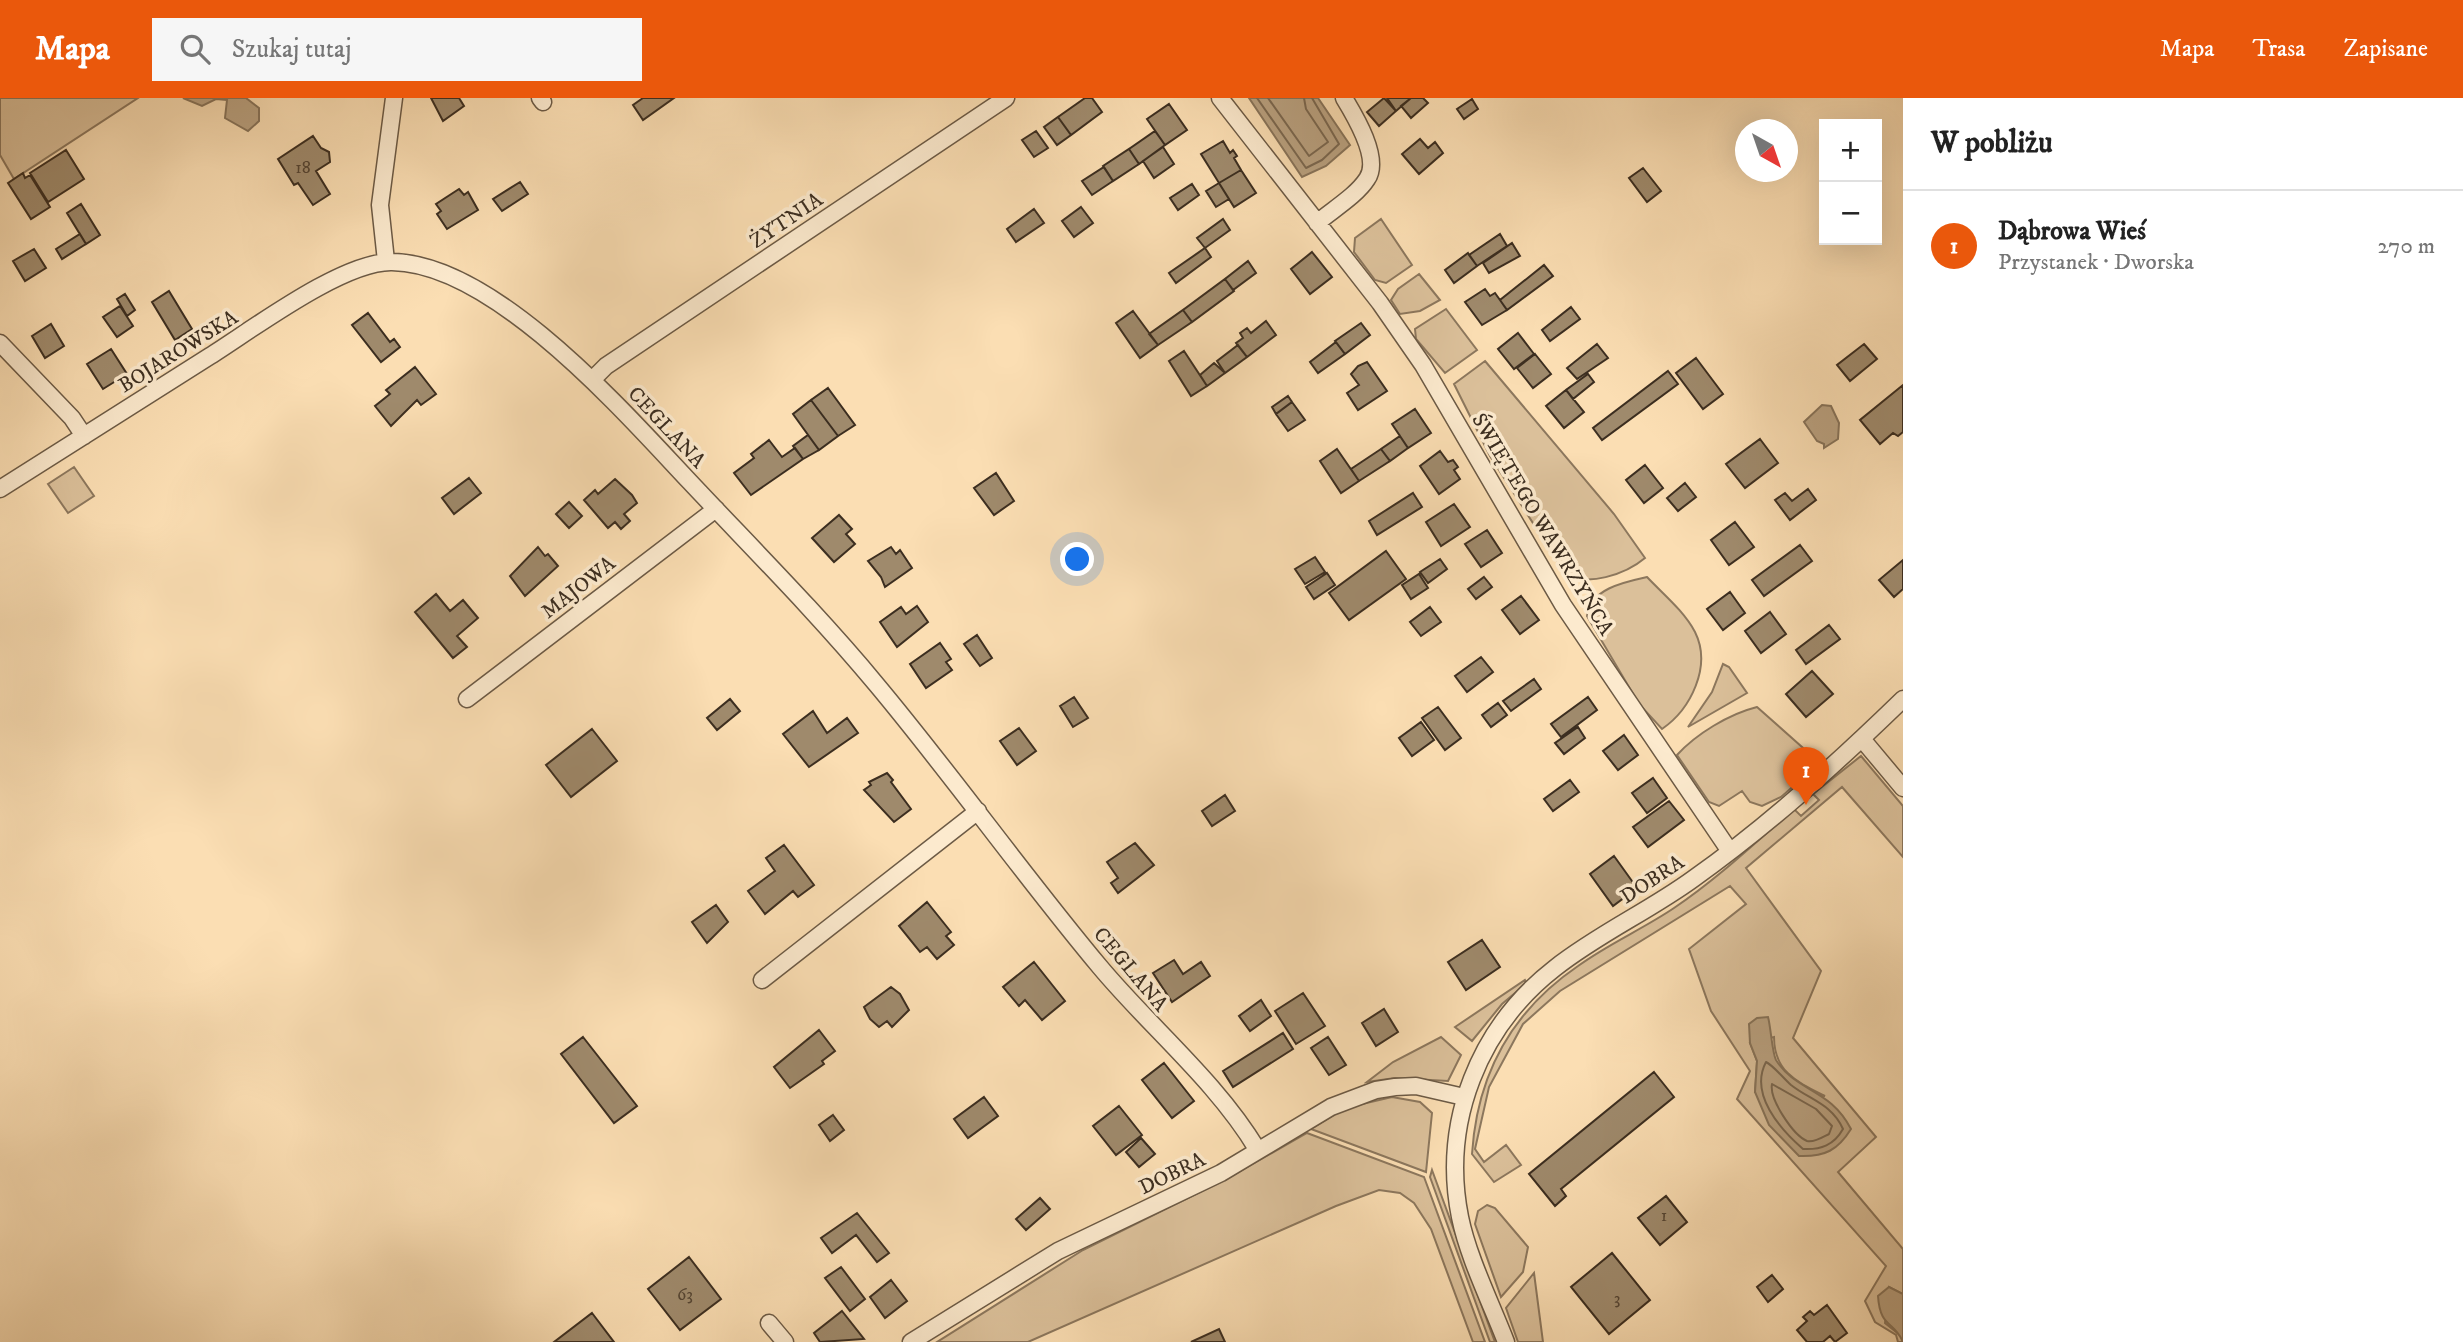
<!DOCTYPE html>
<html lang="pl">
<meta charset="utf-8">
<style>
:root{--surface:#fff;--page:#f6f6f6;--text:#222;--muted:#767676;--line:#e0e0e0;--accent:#ea580c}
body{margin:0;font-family:"IM FELL DW Pica",serif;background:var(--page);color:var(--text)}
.controls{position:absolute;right:21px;top:21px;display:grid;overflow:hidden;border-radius:0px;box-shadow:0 7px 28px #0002}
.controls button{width:63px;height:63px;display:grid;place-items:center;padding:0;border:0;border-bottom:2px solid var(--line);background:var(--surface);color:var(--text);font:35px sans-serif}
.compass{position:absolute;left:1735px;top:21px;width:63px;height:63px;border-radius:50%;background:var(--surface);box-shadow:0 7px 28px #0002;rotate:140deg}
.you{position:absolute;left:1078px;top:462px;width:24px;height:24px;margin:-18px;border:5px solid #fff;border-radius:50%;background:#1a73e8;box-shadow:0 0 0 10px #1a73e833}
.badge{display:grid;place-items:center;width:46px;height:46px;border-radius:50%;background:var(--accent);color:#fff;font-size:23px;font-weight:700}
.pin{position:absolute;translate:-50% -58px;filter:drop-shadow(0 2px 4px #0008)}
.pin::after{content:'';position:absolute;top:37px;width:24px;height:21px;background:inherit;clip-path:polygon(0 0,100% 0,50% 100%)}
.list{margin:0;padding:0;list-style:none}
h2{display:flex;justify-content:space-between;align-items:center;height:91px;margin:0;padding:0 28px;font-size:30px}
h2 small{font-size:23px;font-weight:400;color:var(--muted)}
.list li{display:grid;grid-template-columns:46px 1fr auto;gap:21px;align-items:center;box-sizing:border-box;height:112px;padding:0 28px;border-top:2px solid var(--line)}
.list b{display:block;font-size:26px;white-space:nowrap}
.list p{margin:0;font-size:23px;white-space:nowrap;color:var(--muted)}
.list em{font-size:23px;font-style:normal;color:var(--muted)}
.icon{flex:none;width:38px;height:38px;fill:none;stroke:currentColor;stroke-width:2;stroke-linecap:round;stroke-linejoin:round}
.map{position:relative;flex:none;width:1903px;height:1244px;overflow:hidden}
header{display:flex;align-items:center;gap:42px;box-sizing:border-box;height:98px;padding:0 35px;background:var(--accent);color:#fff}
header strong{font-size:33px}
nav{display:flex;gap:38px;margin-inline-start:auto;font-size:24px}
.search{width:490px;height:63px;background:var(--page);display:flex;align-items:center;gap:18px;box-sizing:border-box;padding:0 24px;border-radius:0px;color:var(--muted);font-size:26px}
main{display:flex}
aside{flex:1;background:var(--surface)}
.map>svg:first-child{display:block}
.green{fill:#dbc09a;stroke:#8c775d;stroke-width:2;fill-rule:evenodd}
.water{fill:#baa281;stroke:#88745a;stroke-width:2}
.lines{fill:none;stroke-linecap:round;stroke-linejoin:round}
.shore{stroke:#7b6850;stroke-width:2}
.building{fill:#9f8a6c;stroke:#3c2e20;stroke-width:2}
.street-casing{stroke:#6c5a45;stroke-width:19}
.street{stroke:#fceace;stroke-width:16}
.labels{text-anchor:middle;stroke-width:7;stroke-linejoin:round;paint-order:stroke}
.number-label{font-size:18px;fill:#554533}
.street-label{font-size:21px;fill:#3c2e20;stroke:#fceace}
</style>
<header>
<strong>Mapa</strong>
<div class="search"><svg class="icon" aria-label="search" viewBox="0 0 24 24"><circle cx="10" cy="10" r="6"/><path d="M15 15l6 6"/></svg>Szukaj tutaj</div>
<nav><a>Mapa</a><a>Trasa</a><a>Zapisane</a></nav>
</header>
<main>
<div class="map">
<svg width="1903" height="1244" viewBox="0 0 1903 1244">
<rect width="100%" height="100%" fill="#fbdeb3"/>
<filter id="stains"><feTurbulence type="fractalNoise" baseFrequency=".00286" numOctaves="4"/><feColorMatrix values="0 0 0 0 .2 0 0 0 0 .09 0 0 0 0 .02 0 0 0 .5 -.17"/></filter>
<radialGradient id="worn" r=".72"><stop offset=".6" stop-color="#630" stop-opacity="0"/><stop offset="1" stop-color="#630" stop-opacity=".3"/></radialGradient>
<path class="green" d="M 0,0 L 138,0 L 14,81 L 0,57 Z
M 1381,121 L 1412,167 L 1386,185 L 1375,182 L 1354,154 L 1355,140 Z
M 1419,176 L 1440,202 L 1420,213 L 1400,216 L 1391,202 L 1398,191 Z
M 1446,211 L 1477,252 L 1445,275 L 1416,241 L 1415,231 Z
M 1485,263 L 1614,416 L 1645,460 C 1626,476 1586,490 1565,475 L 1490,358 L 1454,286 Z
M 74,369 L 94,398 L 68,415 L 48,386 Z
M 1647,479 C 1663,496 1684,513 1695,534 C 1712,568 1691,611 1662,631 L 1639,606 L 1587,518 C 1590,491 1624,484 1647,479 Z
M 1723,566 L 1729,569 L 1747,595 L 1688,629 L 1712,594 Z
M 1757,609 L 1820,665 L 1781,699 L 1762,708 L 1750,704 L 1742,693 L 1719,708 L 1709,704 L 1677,657 C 1696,636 1729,616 1757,609 Z
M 1861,658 L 1903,708 L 1903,759 L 1842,689 L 1746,770 L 1821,873 L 1793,940 L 1876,1039 L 1838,1074 L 1903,1151 L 1903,1196 L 1889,1189 L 1885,1225 L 1901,1238 L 1903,1244 L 1898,1244 L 1896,1237 L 1875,1224 L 1865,1203 L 1886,1168 L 1737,1001 L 1750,973 L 1711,913 L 1689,851 L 1746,806 L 1730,788 L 1560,893 L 1523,926 L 1489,989 L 1475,1051 L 1484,1064 L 1506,1047 L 1521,1067 L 1494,1084 L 1472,1056 C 1477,977 1512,913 1578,868 C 1608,846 1643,831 1674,810 C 1717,781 1755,745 1794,711 L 1801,718 L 1819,702 L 1813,696 ZM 1774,939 C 1774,974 1797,984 1825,998 L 1755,994 L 1757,963 L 1750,945 Z
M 1525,882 L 1527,885 L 1502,906 L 1472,943 L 1455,929 Z
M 1441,939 L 1461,957 L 1448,983 L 1395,980 L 1367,984 L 1393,964 Z
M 1392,999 L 1420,1004 L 1432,1015 L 1426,1074 L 1311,1031 L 1345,1010 Z
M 1307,1035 L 1424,1079 L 1485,1244 L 1473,1244 L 1431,1131 L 1414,1105 L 1400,1095 L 1379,1092 L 1336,1108 L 1028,1244 L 937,1244 L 1083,1152 L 1226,1081 Z
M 1432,1072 L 1495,1244 L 1490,1244 L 1430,1079 Z
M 1487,1107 L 1495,1110 L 1528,1149 L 1523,1174 L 1501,1199 L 1475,1126 L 1478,1113 Z
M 1534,1175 L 1543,1244 L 1518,1244 L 1506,1210 Z"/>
<path class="water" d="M 183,0 L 246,0 L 259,10 L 259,23 L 248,33 L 225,20 L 227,2 L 216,1 L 202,8 Z
M 1249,0 L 1318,0 L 1350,47 L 1326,68 L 1302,79 Z
M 1822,307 L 1831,308 L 1839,325 L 1838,341 L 1824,350 L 1824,346 L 1817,343 L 1804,324 Z
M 1768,919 C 1771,930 1772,954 1776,962 C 1796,994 1830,990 1851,1031 C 1838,1052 1825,1059 1799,1058 L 1769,1027 L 1755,994 L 1757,963 L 1750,945 L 1749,926 L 1757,920 Z
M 1889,1189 L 1903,1196 L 1903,1244 C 1894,1223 1880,1230 1878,1198 Z"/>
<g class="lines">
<path class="shore" d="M 1257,0 L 1306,70 L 1322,62 L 1339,46 L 1312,0
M 1268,0 L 1309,58 L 1328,44 L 1306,11 L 1304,0
M 1766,964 C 1774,968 1783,980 1791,987 C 1810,1002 1832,1006 1843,1031 C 1834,1047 1821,1052 1803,1051 C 1780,1031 1749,996 1766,964 Z
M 1772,986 L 1816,1011 L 1832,1028 L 1829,1036 C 1823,1039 1814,1045 1807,1043 C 1793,1037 1769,1001 1772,986 Z"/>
</g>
<path class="building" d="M 431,0 L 459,0 L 464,8 L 443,23 Z
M 643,0 L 674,0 L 643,22 L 633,7 Z
M 1085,0 L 1092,0 L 1102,14 L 1071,37 L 1058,19 Z
M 1384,0 L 1396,13 L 1379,28 L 1367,14 Z
M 1387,0 L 1411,0 L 1396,13 Z
M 1411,0 L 1423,0 L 1428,5 L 1411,20 L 1401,8 Z
M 1472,1 L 1478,11 L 1464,21 L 1457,11 Z
M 1169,6 L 1187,32 L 1165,47 L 1147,21 Z
M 1058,19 L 1071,37 L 1057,47 L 1044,29 Z
M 1036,33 L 1048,50 L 1034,59 L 1022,42 Z
M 1155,33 L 1165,47 L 1139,66 L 1129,51 Z
M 313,38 L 321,50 L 329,54 L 330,64 L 316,73 L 330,96 L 313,107 L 298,85 L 294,87 L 278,61 Z
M 1420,41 L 1428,50 L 1435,44 L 1443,55 L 1419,76 L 1402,56 Z
M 1223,43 L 1230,55 L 1233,52 L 1237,58 L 1234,60 L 1241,72 L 1219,85 L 1201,56 Z
M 1163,49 L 1174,66 L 1154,80 L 1143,63 Z
M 1129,51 L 1139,66 L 1113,83 L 1103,68 Z
M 66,52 L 84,81 L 48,104 L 30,75 Z
M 1104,69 L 1113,83 L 1092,97 L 1082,83 Z
M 1643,70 L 1661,93 L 1647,104 L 1629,80 Z
M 1241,72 L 1256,95 L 1234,109 L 1219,85 Z
M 23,75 L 25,80 L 30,77 L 50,109 L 31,121 L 8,85 Z
M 520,84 L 528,96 L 502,113 L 493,101 Z
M 1219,85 L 1229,101 L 1216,109 L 1206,93 Z
M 1192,86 L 1199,97 L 1178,112 L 1170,100 Z
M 459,91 L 464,97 L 468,94 L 478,112 L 447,131 L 437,116 L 441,113 L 436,106 Z
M 81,106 L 100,137 L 86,146 L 67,115 Z
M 1081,109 L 1093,125 L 1074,139 L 1062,123 Z
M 1034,111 L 1044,125 L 1016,144 L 1007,131 Z
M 1223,121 L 1230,132 L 1205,150 L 1197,140 Z
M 80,136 L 86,146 L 62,161 L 56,151 Z
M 1500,136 L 1507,148 L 1477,168 L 1469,157 Z
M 1512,145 L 1520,158 L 1489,175 L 1483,165 Z
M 1205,150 L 1211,159 L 1176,185 L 1169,175 Z
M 34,151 L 46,170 L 25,183 L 13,163 Z
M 1312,154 L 1332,179 L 1310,196 L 1291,171 Z
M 1468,155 L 1477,168 L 1454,185 L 1445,172 Z
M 1248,163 L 1256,175 L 1233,192 L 1225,181 Z
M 1544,167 L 1553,178 L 1507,212 L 1500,202 Z
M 1225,181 L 1234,193 L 1192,224 L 1183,212 Z
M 1485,191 L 1490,198 L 1495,195 L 1507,212 L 1482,227 L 1465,204 Z
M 169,193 L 192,231 L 175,242 L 152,204 Z
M 125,196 L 135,212 L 127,218 L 117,201 Z
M 120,208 L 133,228 L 117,239 L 103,219 Z
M 1571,209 L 1580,221 L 1550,243 L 1542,232 Z
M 1183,212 L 1192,224 L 1158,247 L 1149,236 Z
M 1133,213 L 1158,247 L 1140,260 L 1116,225 Z
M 368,215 L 390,244 L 394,241 L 400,249 L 381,264 L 352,227 Z
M 1266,223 L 1276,237 L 1247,259 L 1236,245 L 1243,240 L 1240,235 L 1247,230 L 1251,235 Z
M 1361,225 L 1370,237 L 1345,256 L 1335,243 Z
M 51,226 L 64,248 L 45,260 L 32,238 Z
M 1518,235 L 1534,256 L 1514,271 L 1498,251 Z
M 1336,244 L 1345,256 L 1318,275 L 1310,264 Z
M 1597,246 L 1608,260 L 1577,281 L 1567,270 Z
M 1864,246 L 1877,261 L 1850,283 L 1837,267 Z
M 1238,247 L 1247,259 L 1225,275 L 1217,263 Z
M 111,251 L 127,276 L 103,291 L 87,266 Z
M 1184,253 L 1207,288 L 1191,298 L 1169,263 Z
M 1535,256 L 1551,276 L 1533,290 L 1517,270 Z
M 1696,260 L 1723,296 L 1703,311 L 1676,275 Z
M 1367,264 L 1387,293 L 1358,312 L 1347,295 L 1359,287 L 1351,276 L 1358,268 Z
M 1214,265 L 1225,275 L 1207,288 L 1200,277 Z
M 415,269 L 436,296 L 421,307 L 417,302 L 391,328 L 375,308 L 390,296 L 386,292 Z
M 1668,273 L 1678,286 L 1602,342 L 1593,330 Z
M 1588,276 L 1594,284 L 1573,301 L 1566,292 Z
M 1903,287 L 1903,334 L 1898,338 L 1893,335 L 1880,346 L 1860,322 Z
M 828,290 L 855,327 L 838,338 L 811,302 Z
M 1566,292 L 1584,314 L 1564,330 L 1546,308 Z
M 1288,298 L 1292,304 L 1276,316 L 1272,309 Z
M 811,302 L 838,338 L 819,352 L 793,316 Z
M 1292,304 L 1305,322 L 1288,333 L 1276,316 Z
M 1415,311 L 1431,335 L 1408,350 L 1392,326 Z
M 808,337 L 819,352 L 803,361 L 793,348 Z
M 1400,338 L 1408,350 L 1390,363 L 1381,351 Z
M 1760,341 L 1778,365 L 1745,390 L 1726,366 Z
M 769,342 L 782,359 L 795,350 L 803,361 L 751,397 L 734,375 L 754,360 L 751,356 Z
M 1337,351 L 1359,383 L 1341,395 L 1320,363 Z
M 1381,351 L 1390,363 L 1359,383 L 1351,371 Z
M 1440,353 L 1448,364 L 1453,362 L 1458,369 L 1454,372 L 1460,381 L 1439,396 L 1420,368 Z
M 1645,367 L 1663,390 L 1644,405 L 1626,382 Z
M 996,375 L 1014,403 L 994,417 L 974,390 Z
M 469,380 L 481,395 L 454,416 L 442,400 Z
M 615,381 L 632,397 L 637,405 L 624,416 L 630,423 L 621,431 L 615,424 L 608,430 L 584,402 L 595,392 L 598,396 Z
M 1685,385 L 1696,399 L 1678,413 L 1667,400 Z
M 1808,391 L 1816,402 L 1790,422 L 1775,402 L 1785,395 L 1792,403 Z
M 1413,395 L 1422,409 L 1377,437 L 1369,423 Z
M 569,404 L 582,418 L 569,430 L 556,416 Z
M 1454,406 L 1470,429 L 1441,448 L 1426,424 Z
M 839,417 L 852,431 L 846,436 L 855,446 L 834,464 L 812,440 Z
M 1735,424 L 1754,449 L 1729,467 L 1711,442 Z
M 1487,432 L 1502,455 L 1481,469 L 1465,446 Z
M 1800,447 L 1812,463 L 1764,498 L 1752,482 Z
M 538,449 L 545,458 L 548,456 L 558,468 L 525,498 L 510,478 Z
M 891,449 L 896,456 L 900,452 L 912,470 L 885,489 L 881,479 L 868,463 Z
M 1386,453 L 1406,481 L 1349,522 L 1329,495 Z
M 1315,459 L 1325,474 L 1305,486 L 1295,471 Z
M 1440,461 L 1447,471 L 1428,485 L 1420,474 Z
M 1903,462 L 1903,491 L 1894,499 L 1879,482 Z
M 1327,475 L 1335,487 L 1314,501 L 1306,489 Z
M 1419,476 L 1428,490 L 1411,501 L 1402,487 Z
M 1484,479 L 1492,489 L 1476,501 L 1468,491 Z
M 1730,494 L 1745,515 L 1723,532 L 1707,511 Z
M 436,496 L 450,513 L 463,502 L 478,520 L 457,538 L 467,549 L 453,560 L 415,514 Z
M 1521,498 L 1539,522 L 1520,536 L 1502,512 Z
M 917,508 L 928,524 L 897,549 L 880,524 L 901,509 L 906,516 Z
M 1430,509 L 1441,524 L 1421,538 L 1410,524 Z
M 1770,514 L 1786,536 L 1761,555 L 1745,533 Z
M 1829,527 L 1840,541 L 1806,566 L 1796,552 Z
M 977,537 L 992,560 L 980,568 L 964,546 Z
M 940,545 L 951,561 L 946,564 L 952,572 L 926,590 L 910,566 Z
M 1481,559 L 1493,574 L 1467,594 L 1455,578 Z
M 1812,573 L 1833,596 L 1806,619 L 1786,596 Z
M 1534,581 L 1541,591 L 1511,613 L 1503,603 Z
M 1074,599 L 1088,620 L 1073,629 L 1060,608 Z
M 1588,599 L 1597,612 L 1561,639 L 1551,626 Z
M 730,601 L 740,613 L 717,632 L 707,620 Z
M 1498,605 L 1507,617 L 1491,629 L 1482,617 Z
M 1438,609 L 1461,640 L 1445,652 L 1422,620 Z
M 813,613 L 827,635 L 847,620 L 858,635 L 809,669 L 783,636 Z
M 1421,624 L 1434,642 L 1412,658 L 1399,640 Z
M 1578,629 L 1585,640 L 1564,656 L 1555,645 Z
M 1019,630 L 1036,653 L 1017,667 L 1000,643 Z
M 592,631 L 617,663 L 571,699 L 546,667 Z
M 1624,637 L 1638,657 L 1618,672 L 1603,653 Z
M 887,675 L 893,682 L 891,684 L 911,711 L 894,724 L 864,692 L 871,687 L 869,684 Z
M 1653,680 L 1667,700 L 1647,715 L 1632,695 Z
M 1570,682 L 1579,694 L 1553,713 L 1544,701 Z
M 1225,697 L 1235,713 L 1212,728 L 1202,713 Z
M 1669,703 L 1684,722 L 1648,749 L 1633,729 Z
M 1135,745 L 1154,767 L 1118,795 L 1111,785 L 1118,780 L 1107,764 Z
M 784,747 L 814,787 L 798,799 L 793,793 L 765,816 L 748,793 L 775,773 L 766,760 Z
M 1614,758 L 1637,790 L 1613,808 L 1590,776 Z
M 927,804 L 951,834 L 946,838 L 954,847 L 937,861 L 927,849 L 920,854 L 899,828 Z
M 716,807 L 728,824 L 707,845 L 692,824 Z
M 1482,842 L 1500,869 L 1466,892 L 1448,864 Z
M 1174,862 L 1183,876 L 1201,864 L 1210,878 L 1172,904 L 1153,875 Z
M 1034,864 L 1065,903 L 1042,922 L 1025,902 L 1019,908 L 1003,889 Z
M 891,889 L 900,896 L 909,912 L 892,929 L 887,923 L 879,929 L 870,921 L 864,909 Z
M 1303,895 L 1325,928 L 1296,946 L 1275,913 Z
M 1261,902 L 1271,918 L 1250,933 L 1239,918 Z
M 1384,911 L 1398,934 L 1376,948 L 1362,925 Z
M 819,932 L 835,953 L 822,963 L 824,966 L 790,990 L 774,969 Z
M 1283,935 L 1293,951 L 1233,989 L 1223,973 Z
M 583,939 L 637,1008 L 614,1025 L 561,956 Z
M 1328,939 L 1346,967 L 1329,977 L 1311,950 Z
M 1164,965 L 1194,1003 L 1172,1020 L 1142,982 Z
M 1654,974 L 1674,999 L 1561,1091 L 1566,1098 L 1555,1108 L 1529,1076 Z
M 984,999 L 998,1018 L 968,1040 L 954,1021 Z
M 1119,1008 L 1142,1037 L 1116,1057 L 1093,1028 Z
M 833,1017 L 844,1032 L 830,1043 L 819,1027 Z
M 1141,1040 L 1155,1056 L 1139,1069 L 1126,1054 Z
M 1666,1098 L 1687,1124 L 1660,1147 L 1638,1120 Z
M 1040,1100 L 1050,1111 L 1026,1132 L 1016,1121 Z
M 857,1115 L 889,1155 L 877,1164 L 856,1137 L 832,1155 L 821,1140 Z
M 1612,1155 L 1650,1202 L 1609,1236 L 1571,1189 Z
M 689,1159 L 721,1201 L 680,1232 L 648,1191 Z
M 841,1169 L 865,1201 L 850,1213 L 825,1180 Z
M 1772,1177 L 1783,1191 L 1768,1204 L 1757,1189 Z
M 891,1182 L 907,1203 L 885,1220 L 870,1199 Z
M 1827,1207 L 1847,1235 L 1835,1244 L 1830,1238 L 1823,1244 L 1807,1244 L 1797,1232 L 1807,1223 L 1803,1219 L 1810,1213 L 1814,1217 Z
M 842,1213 L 864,1241 L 820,1244 L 814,1235 Z
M 592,1215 L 614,1244 L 554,1244 Z
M 1219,1231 L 1225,1244 L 1191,1244 Z"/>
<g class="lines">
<g class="street-casing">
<path id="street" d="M 540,0 L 543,4
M 1220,0 L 1380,205 L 1423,267 L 1563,507 L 1729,752
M 1317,125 C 1332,112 1356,98 1367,81 C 1381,61 1355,18 1344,0
M 386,163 L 380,107 L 394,0
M 0,245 L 72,320 L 84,338
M 593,281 L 606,268 L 1006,0
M 0,391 C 70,347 140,302 210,258 C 253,231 343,163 392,164 C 494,165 624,314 690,384 C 752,450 818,516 876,586 C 953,678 1023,777 1100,869 C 1151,930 1216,983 1257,1051
M 467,601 L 716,411
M 1862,641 L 1903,690
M 762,882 L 978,713
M 769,1225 L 785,1244
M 911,1244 L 1058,1153 L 1221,1075 L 1331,1009 L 1376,992 L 1395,989 L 1416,988 L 1464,999
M 1506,1244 C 1491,1205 1468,1159 1460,1119 C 1441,1024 1479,929 1555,870 C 1598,836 1649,813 1693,781 C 1768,728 1837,665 1903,601"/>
</g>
<use href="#street" class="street"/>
</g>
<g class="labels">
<g class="number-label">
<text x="303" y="75">18</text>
<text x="1664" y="1123">1</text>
<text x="685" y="1202">63</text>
<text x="1617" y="1206">3</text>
</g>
<g class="street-label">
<text transform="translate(786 122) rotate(-34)" y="7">ŻYTNIA</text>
<text transform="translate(178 253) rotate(-32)" y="7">BOJAROWSKA</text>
<text transform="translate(667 329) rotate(47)" y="7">CEGLANA</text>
<text transform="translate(1543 426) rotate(59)" y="7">ŚWIĘTEGO WAWRZYŃCA</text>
<text transform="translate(578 489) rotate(-38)" y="7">MAJOWA</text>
<text transform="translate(1652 781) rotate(-33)" y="7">DOBRA</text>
<text transform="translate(1131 871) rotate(50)" y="7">CEGLANA</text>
<text transform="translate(1172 1075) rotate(-26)" y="7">DOBRA</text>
</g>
</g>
<rect width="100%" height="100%" filter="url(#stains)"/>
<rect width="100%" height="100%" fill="url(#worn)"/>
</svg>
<div class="controls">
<button>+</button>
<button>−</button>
</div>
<svg class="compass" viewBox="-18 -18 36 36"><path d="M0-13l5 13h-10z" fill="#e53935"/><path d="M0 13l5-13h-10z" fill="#767676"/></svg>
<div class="you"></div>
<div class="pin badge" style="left:1806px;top:707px">1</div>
</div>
<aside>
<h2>W pobliżu<small></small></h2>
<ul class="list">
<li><span class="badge">1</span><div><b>Dąbrowa Wieś</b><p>Przystanek · Dworska</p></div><em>270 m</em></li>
</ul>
</aside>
</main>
